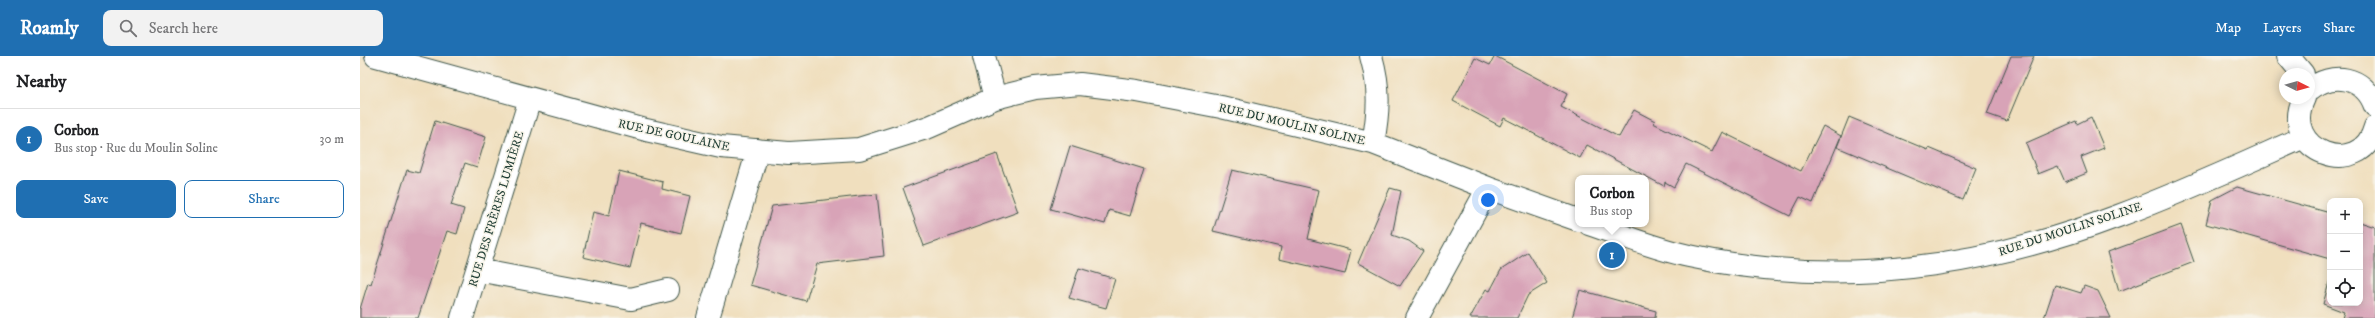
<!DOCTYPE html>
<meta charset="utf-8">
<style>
:root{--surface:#fff;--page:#f2f2f2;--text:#202124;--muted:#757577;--line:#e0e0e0;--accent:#1f6fb2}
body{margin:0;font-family:"IM FELL DW Pica",serif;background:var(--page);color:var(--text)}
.controls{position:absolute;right:12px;bottom:12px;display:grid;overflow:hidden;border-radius:8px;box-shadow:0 2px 10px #0003}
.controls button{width:36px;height:36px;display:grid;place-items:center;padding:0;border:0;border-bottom:1px solid var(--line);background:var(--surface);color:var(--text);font:20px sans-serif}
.compass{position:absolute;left:1919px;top:12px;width:36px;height:36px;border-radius:50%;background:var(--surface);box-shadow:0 2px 10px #0003;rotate:95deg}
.you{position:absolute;left:1128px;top:144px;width:14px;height:14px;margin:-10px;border:3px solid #fff;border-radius:50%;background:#1a73e8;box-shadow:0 0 0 6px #1a73e833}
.badge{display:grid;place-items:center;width:26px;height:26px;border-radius:50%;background:var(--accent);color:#fff;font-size:13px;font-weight:700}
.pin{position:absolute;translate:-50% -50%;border:2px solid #fff;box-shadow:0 1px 4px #0006}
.popup{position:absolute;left:1215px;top:119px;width:74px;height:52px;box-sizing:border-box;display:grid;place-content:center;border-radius:8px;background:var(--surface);filter:drop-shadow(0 1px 3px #0005);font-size:13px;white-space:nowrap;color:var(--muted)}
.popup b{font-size:15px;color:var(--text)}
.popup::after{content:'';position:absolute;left:50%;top:100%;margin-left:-8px;border:8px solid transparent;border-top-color:var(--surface)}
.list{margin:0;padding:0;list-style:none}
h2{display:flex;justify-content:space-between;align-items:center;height:52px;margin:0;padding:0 16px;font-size:17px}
h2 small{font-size:13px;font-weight:400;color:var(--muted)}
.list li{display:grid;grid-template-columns:26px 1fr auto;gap:12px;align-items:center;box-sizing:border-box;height:60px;padding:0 16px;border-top:1px solid var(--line)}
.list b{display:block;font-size:15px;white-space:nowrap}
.list p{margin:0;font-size:13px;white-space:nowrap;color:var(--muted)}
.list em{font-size:13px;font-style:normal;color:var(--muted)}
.actions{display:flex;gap:8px;padding:12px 16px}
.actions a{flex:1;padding:9px 0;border:1px solid var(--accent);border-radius:8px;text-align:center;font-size:14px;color:var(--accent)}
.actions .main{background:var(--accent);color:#fff}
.icon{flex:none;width:22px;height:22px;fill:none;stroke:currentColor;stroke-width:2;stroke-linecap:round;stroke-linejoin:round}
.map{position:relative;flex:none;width:2015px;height:262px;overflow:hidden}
header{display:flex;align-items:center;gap:24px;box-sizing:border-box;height:56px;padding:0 20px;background:var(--accent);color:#fff}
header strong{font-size:19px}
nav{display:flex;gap:22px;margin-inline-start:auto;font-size:14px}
.search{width:280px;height:36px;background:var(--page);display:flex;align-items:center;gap:10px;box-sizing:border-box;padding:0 14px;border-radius:8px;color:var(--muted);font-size:15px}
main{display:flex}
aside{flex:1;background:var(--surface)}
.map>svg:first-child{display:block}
.building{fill:#d8a3b7}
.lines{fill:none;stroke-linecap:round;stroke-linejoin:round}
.minor-casing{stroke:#3e5549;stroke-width:24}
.minor{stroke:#fff;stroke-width:22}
.labels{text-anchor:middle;stroke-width:3;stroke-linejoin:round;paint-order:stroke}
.street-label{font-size:12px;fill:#1f3d34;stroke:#f7f3e8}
</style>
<header>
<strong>Roamly</strong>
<div class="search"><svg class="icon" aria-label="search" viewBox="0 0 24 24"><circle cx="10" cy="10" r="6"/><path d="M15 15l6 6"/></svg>Search here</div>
<nav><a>Map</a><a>Layers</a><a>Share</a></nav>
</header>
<main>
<aside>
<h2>Nearby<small></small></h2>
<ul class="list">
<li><span class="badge">1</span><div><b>Corbon</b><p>Bus stop · Rue du Moulin Soline</p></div><em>30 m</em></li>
</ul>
<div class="actions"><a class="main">Save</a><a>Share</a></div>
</aside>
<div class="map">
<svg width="2015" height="262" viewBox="0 0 2015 262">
<rect width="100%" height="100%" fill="#f7f3e8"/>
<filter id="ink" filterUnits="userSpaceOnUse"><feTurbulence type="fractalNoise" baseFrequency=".025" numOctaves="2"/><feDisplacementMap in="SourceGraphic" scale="8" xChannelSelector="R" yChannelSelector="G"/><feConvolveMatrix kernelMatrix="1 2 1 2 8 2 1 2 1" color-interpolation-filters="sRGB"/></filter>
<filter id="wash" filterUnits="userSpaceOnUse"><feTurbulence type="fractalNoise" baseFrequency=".012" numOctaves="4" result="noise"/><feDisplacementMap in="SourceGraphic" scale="16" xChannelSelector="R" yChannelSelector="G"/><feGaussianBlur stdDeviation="0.9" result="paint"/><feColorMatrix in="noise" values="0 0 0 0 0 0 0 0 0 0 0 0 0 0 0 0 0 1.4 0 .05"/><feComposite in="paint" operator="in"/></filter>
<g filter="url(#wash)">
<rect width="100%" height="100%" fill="#f0dfbe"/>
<g id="blocks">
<path class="building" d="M 1135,0 L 1207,38 L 1201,51 L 1259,81 L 1274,54 L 1295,65 L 1293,67 L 1352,96 L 1362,76 L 1441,115 L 1463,70 L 1481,80 L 1453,147 L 1440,141 L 1430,160 L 1326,108 L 1314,131 L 1305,126 L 1304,130 L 1227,89 L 1220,102 L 1144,62 L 1140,70 L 1093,45 L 1115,2 L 1130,9 Z
M 1651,0 L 1674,0 L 1647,65 L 1627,58 Z
M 1489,61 L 1568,94 L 1569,92 L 1616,112 L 1603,144 L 1477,91 Z
M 1731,61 L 1744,92 L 1721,101 L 1727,117 L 1705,126 L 1698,110 L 1678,118 L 1666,87 L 1716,65 L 1717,68 Z
M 75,65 L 126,81 L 117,111 L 105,107 L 91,149 L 104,153 L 97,178 L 87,175 L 58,262 L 0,262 L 0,253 L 8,227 L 11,228 L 47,114 L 59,117 Z
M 710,90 L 784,113 L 770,160 L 749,154 L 745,168 L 691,153 Z
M 637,98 L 658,156 L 564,190 L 543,132 Z
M 872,114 L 959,134 L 948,183 L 991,194 L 985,218 L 919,203 L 921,191 L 853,175 Z
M 259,115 L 303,126 L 302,133 L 330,140 L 321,177 L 281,167 L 270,212 L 223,201 L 233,156 L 249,160 Z
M 1877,131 L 1970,157 L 1970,203 L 1846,168 L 1852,144 Z
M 1030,132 L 1041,135 L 1032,179 L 1049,185 L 1063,195 L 1040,230 L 998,207 Z
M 517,138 L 524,200 L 457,208 L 446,245 L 390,229 L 412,150 Z
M 2000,166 L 2015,171 L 2015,262 L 1982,262 L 1984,256 L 1963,248 L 1970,223 L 1970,247 L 2000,247 Z
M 1821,169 L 1834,206 L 1759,235 L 1748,196 Z
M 1168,196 L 1187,227 L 1168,239 L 1157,262 L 1110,262 L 1126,233 L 1130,235 L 1141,214 Z
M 719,212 L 755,223 L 746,252 L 709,242 Z
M 1695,229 L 1721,237 L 1724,230 L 1738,235 L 1751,262 L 1684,262 Z
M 1220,234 L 1296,255 L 1295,262 L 1212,262 Z"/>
</g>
</g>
<g filter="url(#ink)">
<use href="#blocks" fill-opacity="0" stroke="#3e5549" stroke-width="1"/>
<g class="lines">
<g class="minor-casing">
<path id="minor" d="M 16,0 L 286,74 L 361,91 L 429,97 L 499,93 L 569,71 L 635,42 L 675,32 L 720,28 L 777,35 L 861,51 L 1013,87 L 1128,132 L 1218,164
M 624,0 L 635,42
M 1011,0 C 1020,32 1019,55 1013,87
M 1928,0 L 1943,18
M 1949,34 C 1972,15 2004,20 2015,50
M 1944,42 C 1918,96 2001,125 2015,71
M 1229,168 C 1262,179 1295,193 1329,200 C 1476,232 1618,213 1758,160 C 1821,137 1883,108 1944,81
M 117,214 L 271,243 L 308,234
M 102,262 L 170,43
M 348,262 L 398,94
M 1057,262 L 1128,132"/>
</g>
<use href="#minor" class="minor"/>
</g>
</g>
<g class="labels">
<g class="street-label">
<text transform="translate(932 68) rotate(13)" y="4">RUE DU MOULIN SOLINE</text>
<text transform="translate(314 79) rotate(12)" y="4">RUE DE GOULAINE</text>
<text transform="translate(136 153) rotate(-73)" y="4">RUE DES FRÈRES LUMIÈRE</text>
<text transform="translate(1710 173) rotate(-18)" y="4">RUE DU MOULIN SOLINE</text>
</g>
</g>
</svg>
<div class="controls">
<button>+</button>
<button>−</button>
<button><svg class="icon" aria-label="locate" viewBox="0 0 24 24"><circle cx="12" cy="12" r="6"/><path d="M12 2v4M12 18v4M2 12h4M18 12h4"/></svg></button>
</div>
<svg class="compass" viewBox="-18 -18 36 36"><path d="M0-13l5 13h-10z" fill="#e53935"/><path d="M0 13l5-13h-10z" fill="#757577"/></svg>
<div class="you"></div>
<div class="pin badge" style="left:1252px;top:199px">1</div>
<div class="popup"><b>Corbon</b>Bus stop</div>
</div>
</main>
